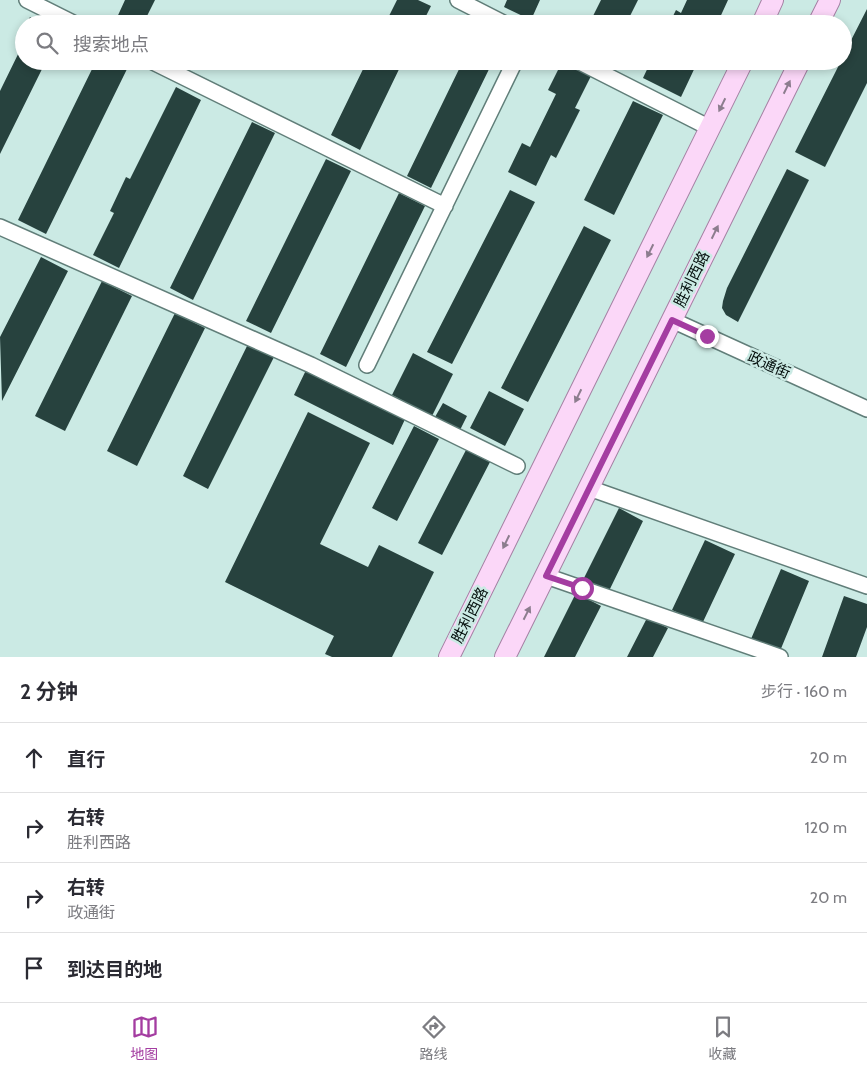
<!DOCTYPE html>
<html lang="zh">
<meta charset="utf-8">
<style>
:root{--surface:#fff;--page:#f7f7f7;--text:#2b2b33;--muted:#7c7c81;--line:#e1e1e2;--accent:#a43da1}
body{margin:0;font-family:Cabin,"Noto Sans SC",sans-serif;background:var(--page);color:var(--text)}
.stop{position:absolute;width:15px;height:15px;margin:-11px;border:4px solid #a43da1;border-radius:50%;background:#fff}
.stop.end{background:#a43da1;border-color:#fff;box-shadow:0 1px 5px #0008}
.list{margin:0;padding:0;list-style:none}
h2{display:flex;justify-content:space-between;align-items:center;height:65px;margin:0;padding:0 20px;font-size:21px}
h2 small{font-size:16px;font-weight:400;color:var(--muted)}
.list li{display:grid;grid-template-columns:32px 1fr auto;gap:15px;align-items:center;box-sizing:border-box;height:70px;padding:0 20px;border-top:1px solid var(--line)}
.list b{display:block;font-size:19px;white-space:nowrap}
.list p{margin:0;font-size:16px;white-space:nowrap;color:var(--muted)}
.list em{font-size:16px;font-style:normal;color:var(--muted)}
.icon{flex:none;width:28px;height:28px;fill:none;stroke:currentColor;stroke-width:2;stroke-linecap:round;stroke-linejoin:round}
.map{position:relative;flex:none;width:867px;height:657px;overflow:hidden}
.search{position:absolute;background:var(--surface);box-shadow:0 2px 8px #0003;left:15px;right:15px;top:15px;height:55px;display:flex;align-items:center;gap:12px;box-sizing:border-box;padding:0 18px;border-radius:28px;color:var(--muted);font-size:19px}
.sheet{height:345px;background:var(--surface)}
nav{display:flex;justify-content:space-around;align-items:center;box-sizing:border-box;height:70px;border-top:1px solid var(--line);background:var(--surface);font-size:14px;color:var(--muted)}
nav a{display:grid;justify-items:center;gap:2px}
nav .on{color:var(--accent)}
.map>svg:first-child{display:block}
.building{fill:#27423e}
.lines{fill:none;stroke-linecap:round;stroke-linejoin:round}
.minor-casing{stroke:#617e79;stroke-width:18}
.major-casing{stroke:#a480a3;stroke-width:22}
.minor{stroke:#fff;stroke-width:15}
.major{stroke:#fbd7f8;stroke-width:20}
.oneway{fill:#8c7d8e}
.route{stroke:#a43da1;stroke-width:6}
.labels{text-anchor:middle;stroke-width:5;stroke-linejoin:round;paint-order:stroke}
.street-label{font-size:15px;fill:#050f0d;stroke:#cbeae4}
</style>
<div class="map">
<svg width="867" height="657" viewBox="0 0 867 657">
<rect width="100%" height="100%" fill="#cbeae4"/>
<path class="building" d="M 125,0 L 155,0 L 143,24 L 114,24 Z
M 397,0 L 418,0 L 431,6 L 422,24 L 385,24 Z
M 507,0 L 540,0 L 531,20 L 504,7 Z
M 601,0 L 638,0 L 626,24 L 589,24 Z
M 687,0 L 728,0 L 717,24 L 669,24 L 676,10 L 681,13 Z
M 867,9 L 867,83 L 825,167 L 795,152 L 841,61 L 843,61 L 843,56 Z
M 30,17 L 43,24 L 26,24 Z
M 24,42 L 24,61 L 46,61 L 0,154 L 0,91 Z
M 96,61 L 116,61 L 128,67 L 46,234 L 18,220 Z
M 367,61 L 403,61 L 360,150 L 331,135 Z
M 463,61 L 493,61 L 431,188 L 407,176 Z
M 651,61 L 698,61 L 681,97 L 643,78 Z
M 562,62 L 591,76 L 575,108 L 580,110 L 556,158 L 551,155 L 536,186 L 508,172 L 522,143 L 530,147 L 556,94 L 548,90 Z
M 176,87 L 201,100 L 119,268 L 93,255 L 114,213 L 110,211 L 126,177 L 130,179 Z
M 633,101 L 663,115 L 614,215 L 584,200 Z
M 252,122 L 275,133 L 193,300 L 170,288 Z
M 326,159 L 351,171 L 271,333 L 246,321 Z
M 787,169 L 809,180 L 738,322 L 726,315 L 722,308 L 723,301 L 727,288 Z
M 510,190 L 535,202 L 452,364 L 427,352 Z
M 399,193 L 425,206 L 346,367 L 320,354 Z
M 584,226 L 611,240 L 528,402 L 501,388 Z
M 41,257 L 68,271 L 2,401 L 0,337 Z
M 102,281 L 132,296 L 65,431 L 35,416 Z
M 175,313 L 205,328 L 137,466 L 107,451 Z
M 248,344 L 274,357 L 208,489 L 183,476 Z
M 413,353 L 453,374 L 432,416 L 392,395 Z
M 308,366 L 407,415 L 393,445 L 294,395 Z
M 489,391 L 524,409 L 505,446 L 470,428 Z
M 443,403 L 467,416 L 460,430 L 435,417 Z
M 308,412 L 370,443 L 320,544 L 368,567 L 379,545 L 434,572 L 392,657 L 332,657 L 325,654 L 334,636 L 225,582 Z
M 414,426 L 439,439 L 397,521 L 372,508 Z
M 466,450 L 490,462 L 442,555 L 418,543 Z
M 619,508 L 643,521 L 608,593 L 583,580 Z
M 705,540 L 735,554 L 702,624 L 672,610 Z
M 781,569 L 809,581 L 780,651 L 751,639 Z
M 576,593 L 601,606 L 575,657 L 544,657 Z
M 844,596 L 867,604 L 867,627 L 856,657 L 822,657 Z
M 647,618 L 668,628 L 653,657 L 627,657 Z"/>
<g class="lines">
<g class="minor-casing">
<path id="minor" d="M 27,0 L 75,24
M 458,0 L 505,24
M 151,61 L 445,206
M 578,61 L 710,128
M 0,227 L 311,365 L 517,466
M 672,320 L 867,409
M 367,365 L 515,61
M 589,488 L 867,586
M 546,576 L 780,657"/>
</g>
<g class="major-casing">
<path id="major" d="M 762,24 L 773,0
M 818,24 L 830,0
M 449,657 L 743,61
M 505,657 L 800,61"/>
</g>
<use href="#minor" class="minor"/>
<use href="#major" class="major"/>
</g>
<defs><path id="oneway-solid" d="M-6-.8H1V-3.2L6.5 0L1 3.2V.8H-6Z" transform="scale(1.25)"/></defs>
<g class="oneway">
<use href="#oneway-solid" transform="translate(787 87) rotate(-64)"/>
<use href="#oneway-solid" transform="translate(722 105) rotate(116)"/>
<use href="#oneway-solid" transform="translate(715 232) rotate(-64)"/>
<use href="#oneway-solid" transform="translate(650 251) rotate(116)"/>
<use href="#oneway-solid" transform="translate(578 396) rotate(116)"/>
<use href="#oneway-solid" transform="translate(506 542) rotate(116)"/>
<use href="#oneway-solid" transform="translate(527 613) rotate(-63)"/>
</g>
<g class="lines">
<path class="route" d="M 582,588 L 546,576 L 672,320 L 707,336"/>
</g>
<g class="labels">
<g class="street-label">
<text transform="translate(692 279) rotate(-64)" y="5">胜利西路</text>
<text transform="translate(769 365) rotate(24)" y="5">政通街</text>
<text transform="translate(470 615) rotate(-63)" y="5">胜利西路</text>
</g>
</g>
</svg>
<div class="stop" style="left:582px;top:588px"></div>
<div class="stop end" style="left:707px;top:336px"></div>
<div class="search"><svg class="icon" aria-label="search" viewBox="0 0 24 24"><circle cx="10" cy="10" r="6"/><path d="M15 15l6 6"/></svg>搜索地点</div>
</div>
<section class="sheet">
<h2>2 分钟<small>步行 · 160 m</small></h2>
<ul class="list">
<li><svg class="icon" aria-label="ahead" viewBox="0 0 24 24"><path d="M12 20V5M6 11l6-6 6 6"/></svg><div><b>直行</b></div><em>20 m</em></li>
<li><svg class="icon" aria-label="right" viewBox="0 0 24 24"><path d="M7 20v-9h11M14 6l5 5-5 5"/></svg><div><b>右转</b><p>胜利西路</p></div><em>120 m</em></li>
<li><svg class="icon" aria-label="right" viewBox="0 0 24 24"><path d="M7 20v-9h11M14 6l5 5-5 5"/></svg><div><b>右转</b><p>政通街</p></div><em>20 m</em></li>
<li><svg class="icon" aria-label="arrive" viewBox="0 0 24 24"><path d="M6 21V4h12l-3 4 3 4H6"/></svg><div><b>到达目的地</b></div></li>
</ul>
</section>
<nav>
<a class="on"><svg class="icon" aria-label="map" viewBox="0 0 24 24"><path d="M3 6l6-2 6 2 6-2v14l-6 2-6-2-6 2zM9 4v14M15 6v14"/></svg>地图</a>
<a><svg class="icon" aria-label="directions" viewBox="0 0 24 24"><path d="M12 3l9 9-9 9-9-9zM9 14v-3h6M13 9l2 2-2 2"/></svg>路线</a>
<a><svg class="icon" aria-label="saved" viewBox="0 0 24 24"><path d="M7 4h10v16l-5-4-5 4z"/></svg>收藏</a>
</nav>
